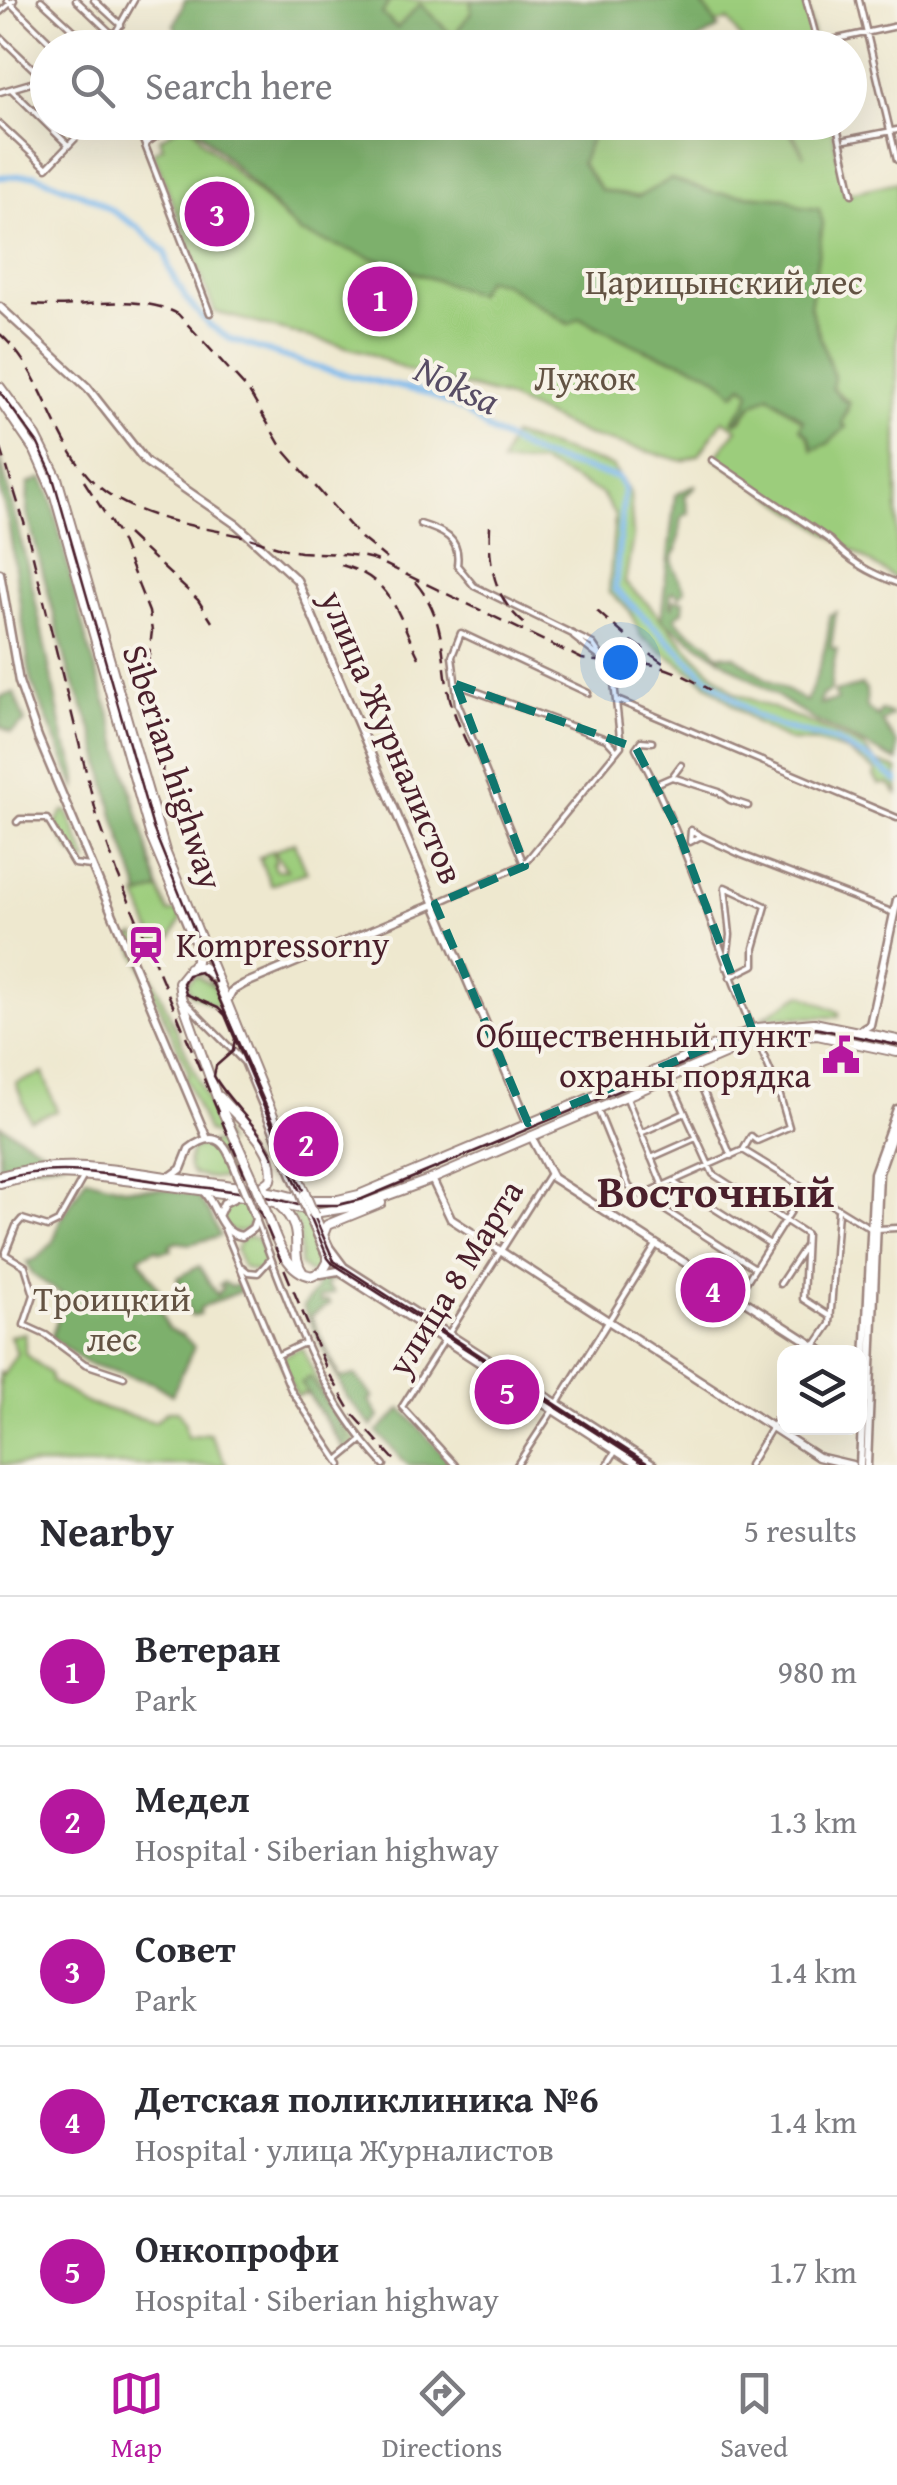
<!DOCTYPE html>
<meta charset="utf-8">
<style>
:root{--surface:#fff;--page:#f2f2f3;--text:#2b2b33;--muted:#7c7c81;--line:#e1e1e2;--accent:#b5179e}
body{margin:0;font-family:"Gentium Book Plus",serif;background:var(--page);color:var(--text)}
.controls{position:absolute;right:30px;bottom:30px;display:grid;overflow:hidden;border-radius:20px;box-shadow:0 10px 40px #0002}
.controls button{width:90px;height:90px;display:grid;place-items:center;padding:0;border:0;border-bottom:2px solid var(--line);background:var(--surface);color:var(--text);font:50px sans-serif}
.you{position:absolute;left:620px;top:662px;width:35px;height:35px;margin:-25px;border:8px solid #fff;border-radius:50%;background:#1a73e8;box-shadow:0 0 0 15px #1a73e833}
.badge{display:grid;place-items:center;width:65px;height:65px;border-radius:50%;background:var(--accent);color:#fff;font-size:32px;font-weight:700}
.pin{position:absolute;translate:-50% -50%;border:5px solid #fff;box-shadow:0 2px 10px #0006}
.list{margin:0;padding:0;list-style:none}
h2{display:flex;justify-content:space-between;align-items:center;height:130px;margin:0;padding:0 40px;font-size:42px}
h2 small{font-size:32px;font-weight:400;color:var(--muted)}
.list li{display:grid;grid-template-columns:65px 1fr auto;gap:30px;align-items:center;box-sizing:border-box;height:150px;padding:0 40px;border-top:2px solid var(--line)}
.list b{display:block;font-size:38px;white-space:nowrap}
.list p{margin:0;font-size:32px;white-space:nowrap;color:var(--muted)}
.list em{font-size:32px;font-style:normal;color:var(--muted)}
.icon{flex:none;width:55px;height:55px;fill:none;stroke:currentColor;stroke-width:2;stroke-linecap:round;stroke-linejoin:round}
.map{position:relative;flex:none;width:897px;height:1465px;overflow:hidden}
.search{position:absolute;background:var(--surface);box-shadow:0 10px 40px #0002;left:30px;right:30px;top:30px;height:110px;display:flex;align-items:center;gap:25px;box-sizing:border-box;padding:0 35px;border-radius:55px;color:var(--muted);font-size:38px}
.sheet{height:880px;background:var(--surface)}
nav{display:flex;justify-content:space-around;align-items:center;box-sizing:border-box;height:140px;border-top:2px solid var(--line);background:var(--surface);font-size:28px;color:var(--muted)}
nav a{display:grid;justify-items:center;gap:5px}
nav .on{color:var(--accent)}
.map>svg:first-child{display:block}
.green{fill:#9ccd7c;stroke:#737654;stroke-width:2.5}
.forest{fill:#7db06c;stroke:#64684c;stroke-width:2.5}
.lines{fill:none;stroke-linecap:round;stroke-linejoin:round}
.river{stroke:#79b7ec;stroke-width:6}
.street-casing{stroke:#9c847d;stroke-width:9}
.secondary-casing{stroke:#9c847d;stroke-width:11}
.primary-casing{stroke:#9c847d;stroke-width:12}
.street{stroke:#fff;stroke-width:4}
.secondary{stroke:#fff;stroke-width:6}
.primary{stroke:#fff;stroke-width:8}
.tram{stroke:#4a1f2b;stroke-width:2.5}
.rail{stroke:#4a1f2b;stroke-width:2.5;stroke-dasharray:15 8;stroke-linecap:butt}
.street-bridge-casing{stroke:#9c847d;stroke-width:9;stroke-linecap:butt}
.secondary-bridge-casing{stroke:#9c847d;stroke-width:11;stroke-linecap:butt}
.primary-bridge-casing{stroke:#9c847d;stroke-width:12;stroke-linecap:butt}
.street-bridge{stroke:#fff;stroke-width:4}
.secondary-bridge{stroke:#fff;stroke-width:6}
.primary-bridge{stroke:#fff;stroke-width:8}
.marked{fill:none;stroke:#0f766e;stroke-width:8;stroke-dasharray:20 12;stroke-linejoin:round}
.labels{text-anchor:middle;stroke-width:8;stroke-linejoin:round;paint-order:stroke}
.park-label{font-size:35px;fill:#635343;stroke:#f7f3e8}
.street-label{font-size:35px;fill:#4a1f2b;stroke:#f7f3e8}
.poi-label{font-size:35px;fill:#4a1f2b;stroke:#f7f3e8;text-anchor:start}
.water-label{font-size:38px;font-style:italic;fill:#584d65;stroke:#f7f3e8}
.district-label{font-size:45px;font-weight:bold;fill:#4a1f2b;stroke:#f7f3e8}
</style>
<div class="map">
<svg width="897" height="1465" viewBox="0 0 897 1465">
<rect width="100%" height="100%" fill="#f7f3e8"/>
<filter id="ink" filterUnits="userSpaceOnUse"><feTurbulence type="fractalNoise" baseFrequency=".01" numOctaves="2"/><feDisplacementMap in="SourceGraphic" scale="20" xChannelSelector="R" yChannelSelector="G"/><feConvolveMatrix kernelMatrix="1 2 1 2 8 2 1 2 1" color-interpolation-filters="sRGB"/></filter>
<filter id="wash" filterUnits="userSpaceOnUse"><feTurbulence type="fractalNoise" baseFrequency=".0048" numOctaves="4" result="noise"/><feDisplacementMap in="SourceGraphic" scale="40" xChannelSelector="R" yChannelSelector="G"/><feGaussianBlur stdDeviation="2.25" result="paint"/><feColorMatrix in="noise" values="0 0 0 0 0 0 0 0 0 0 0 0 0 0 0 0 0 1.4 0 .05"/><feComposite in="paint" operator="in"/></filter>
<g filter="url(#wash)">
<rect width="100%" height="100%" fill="#eee8cf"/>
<path class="green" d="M 390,0 L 471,0 L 471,13 L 453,36 L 397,28 L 382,14 Z
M 700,0 L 805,0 L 816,47 L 746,47 L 728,20 L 716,24 Z
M 597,123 L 785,123 L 804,156 L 788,123 L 831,123 L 845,194 L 897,182 L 897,580 L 715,458 L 737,429 L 723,420 L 699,455 L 683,461 L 586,435 L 505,397 L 406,370 L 369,353 L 215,312 L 153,152 L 163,147 L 160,139 L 181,125 L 194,128 L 204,142 L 300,233 L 503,283 L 568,324 L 579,318 L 647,351 L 699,367 L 725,382 L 742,385 L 751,390 L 747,402 L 733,420 L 741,421 L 752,405 L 769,395 L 803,421 L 813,450 C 829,435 847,424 849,402 L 831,387 L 834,377 L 810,307 L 823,223 L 786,198 L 714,193 L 671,179 L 638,197 L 601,190 L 581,163 Z
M 512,435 L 612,466 L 630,493 L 633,537 L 625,583 L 647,603 L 699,660 L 735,693 L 818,726 L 863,747 L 876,762 L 897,769 L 897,794 L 889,784 L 879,784 L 874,776 L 876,771 L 846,751 L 815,742 L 790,741 L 757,724 L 697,676 L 641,637 L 630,611 L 609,592 L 615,516 L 602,494 L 540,463 L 501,464 Z
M 63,811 L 67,811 L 88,862 C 70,858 64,840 55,825 Z
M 294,842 L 307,872 L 271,885 L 259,858 L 263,859 L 260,857 L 272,851 L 276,861 L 273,864 L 275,870 L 287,870 L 274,851 Z
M 158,887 L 169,913 L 178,910 L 181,920 L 172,938 L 169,936 L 157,941 L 160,954 L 137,896 Z
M 136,935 L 139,946 L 226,1142 L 207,1131 L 185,1077 L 189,1074 L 129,938 Z
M 199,970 L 211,977 L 219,1001 L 219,993 L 223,1003 L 215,1006 L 191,994 L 187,982 L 196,975 L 213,986 L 207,975 L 196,971 Z
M 802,994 L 839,1012 L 839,1017 L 763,1017 Z
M 43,1073 L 57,1111 L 30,1120 L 16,1083 Z
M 213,1142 L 221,1144 L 229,1160 L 232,1179 C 207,1177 178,1182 192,1149 Z
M222 1217a15 15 0 1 1 30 0a15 15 0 1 1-30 0Z
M 289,1211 L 304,1214 L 323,1264 L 316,1272 L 309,1273 L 300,1265 L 299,1229 Z
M 248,1236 L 258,1239 L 266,1264 L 257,1272 L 243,1267 L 236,1250 L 240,1241 Z
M 25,1333 L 25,1353 L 50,1374 L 52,1382 L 88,1404 L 155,1422 L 167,1411 L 178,1411 L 184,1421 L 187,1437 L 209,1433 L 227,1465 L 0,1465 L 0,1372 L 3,1375 L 17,1353 L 10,1336 Z
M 300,1348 L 303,1349 L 321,1389 L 356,1441 L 346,1453 L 307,1393 L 297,1396 L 279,1358 Z"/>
<path class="forest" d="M 185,0 L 390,0 L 382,14 L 397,28 L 420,4 L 453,36 L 471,13 L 471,0 L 699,0 L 719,28 L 684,48 L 624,47 L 592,33 L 580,48 L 187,47 L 174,26 Z
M 190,122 L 597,123 L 581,163 L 601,190 L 638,197 L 671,179 L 714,193 L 786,198 L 801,207 L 819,209 L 823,223 L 810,307 L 834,377 L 832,388 L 843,400 L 849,402 L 842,423 L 846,427 L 829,443 L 813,450 L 809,436 L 800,428 L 803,420 L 769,395 L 752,405 L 736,423 L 733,421 L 747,402 L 750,391 L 743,385 L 734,394 C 713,367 682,363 651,352 C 627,343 603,329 580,318 L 569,324 L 503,283 L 486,279 L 476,294 L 300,233 L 196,127 L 188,126 Z
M 0,457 L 32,584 L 65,743 C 72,755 79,775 76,788 L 31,681 L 9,527 L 0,489 Z
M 42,478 L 51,497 L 86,639 L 113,724 L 159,889 L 141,896 L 115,820 L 94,734 L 69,672 L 27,512 L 28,484 Z
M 695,485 L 695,488 L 685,496 L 689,513 L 682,517 L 677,550 L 672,557 L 673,566 L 685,590 L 679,597 L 675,592 L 671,593 L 670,606 L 673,607 L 673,600 L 684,601 L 683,611 L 675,617 C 685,636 707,635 717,654 L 735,656 L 766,679 L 806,701 C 815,684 831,636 829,615 L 836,612 L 831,648 L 837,649 C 834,664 830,679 831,691 L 822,695 L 820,704 L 837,700 L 834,692 L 862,685 L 866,690 L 867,708 L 878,717 L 881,710 L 892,715 L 882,722 L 897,744 L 897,761 L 812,719 L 661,620 L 675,495 Z
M 14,693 L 25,722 L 11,733 L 0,726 L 0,697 Z
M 0,1125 L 63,1161 L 0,1171 Z
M 86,1178 L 124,1188 L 166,1189 L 197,1196 L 210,1214 L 220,1236 L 190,1244 L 177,1242 L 170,1245 L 172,1250 L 159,1252 L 156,1249 L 139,1257 L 169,1306 L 160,1309 L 168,1329 L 183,1335 L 194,1347 L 172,1395 L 153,1383 L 86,1363 L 51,1337 L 66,1297 L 33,1275 L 27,1262 L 36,1259 L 53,1243 L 60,1221 Z
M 199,1266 L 217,1295 L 223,1287 L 219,1285 L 223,1282 L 231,1287 L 240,1284 L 243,1290 L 200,1308 L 200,1314 L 191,1316 L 177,1278 Z
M 330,1276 L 336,1281 L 330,1279 L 326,1285 L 334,1293 L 319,1298 L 321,1303 L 327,1300 L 330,1304 L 311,1316 L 340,1378 L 355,1375 L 373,1397 L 369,1400 L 379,1417 L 372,1427 L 347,1397 L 303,1307 L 316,1289 L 318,1279 Z
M 310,1377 L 349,1440 L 344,1446 L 301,1383 Z
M 402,1409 L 453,1465 L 408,1465 L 377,1432 Z"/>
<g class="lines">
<path class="river" d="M 0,177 L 35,175 L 92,198 L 139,228 L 166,253 L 169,268 L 187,300 L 208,324 L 230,339 L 322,369 L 426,393 L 466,412 L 488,430 L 538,456 L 618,478 L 624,489 L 615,589 L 701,672 L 756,716 L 782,727 L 835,741 L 872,761 L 897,781"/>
</g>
</g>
<g filter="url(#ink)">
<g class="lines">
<g class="street-casing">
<path id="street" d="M 7,0 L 56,48
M 41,0 L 93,48
M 76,0 L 115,37
M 94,0 L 121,25
M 806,0 L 819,48
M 859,0 L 897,160
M 0,12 L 14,0
M 0,37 L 48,83
M 819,43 L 897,26
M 107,48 L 134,0
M 11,89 L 68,145
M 0,92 L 48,78
M 136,122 L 210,313
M 836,122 L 852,194
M 0,124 L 47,168 L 91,122
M 846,140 L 897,130
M 145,144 L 173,125 L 185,124
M 712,460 L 830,540 C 850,562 870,573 897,583
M 420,524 C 443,531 461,538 457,565 L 474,586 L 593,644 L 613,674 L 621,746
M 574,637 L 602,659
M 456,684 L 606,739 L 617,751
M 617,700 L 897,818
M 636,748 C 685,836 713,935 752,1029
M 636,748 L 641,741 L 652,742
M 672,777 L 681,765
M 656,784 L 672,777 L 719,792 L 730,800 L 748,806
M 17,822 L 20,819 L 47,819 L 74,864 L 91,866
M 691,830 L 701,836 L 690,842 Z
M 701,836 L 742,855 L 894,913
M 524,864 L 458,704 L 452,656 L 461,633 L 588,693
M 435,904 L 524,864 L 621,746
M 726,967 L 730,935 L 725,887 L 766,906 L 754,948 L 754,965 L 730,977
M 185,1002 L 244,1062 L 298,1192
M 696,1074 L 731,1156
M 672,1084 L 713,1174 L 806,1234 L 803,1299 L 831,1317
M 626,1096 L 662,1184
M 597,1108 L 629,1187 L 755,1268
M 641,1133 L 685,1113
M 743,1150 L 870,1228
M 651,1158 L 696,1138
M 84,1176 L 58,1222 L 48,1227 L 22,1219 L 16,1226 L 5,1254 L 25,1266 L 34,1295 L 24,1325 L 46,1335 L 85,1364 L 124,1377
M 673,1182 L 770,1244
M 642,1195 L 743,1150 L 751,1136 L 757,1141 L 789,1127 L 778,1089 L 760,1047
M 307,1214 L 325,1255
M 256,1219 C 290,1307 318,1395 384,1465
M 224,1228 L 291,1390 L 341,1465
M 877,1229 L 897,1228
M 242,1267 L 248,1272 L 258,1273 L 269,1261
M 780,1284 L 805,1246
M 738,1295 L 805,1189
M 815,1346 L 830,1324 L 838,1211
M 276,1356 L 304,1343
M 558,1402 L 656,1245
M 338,1460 L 361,1441
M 455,1465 L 402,1407 L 549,1175
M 517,1465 L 553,1410
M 607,1465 L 615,1452
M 749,1465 L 784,1407"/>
</g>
<g class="secondary-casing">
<path id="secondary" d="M 0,307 L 87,387 L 146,462 L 237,525 L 297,580 L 528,1123
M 0,573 L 19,682 L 38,737 L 207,1139
M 227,1001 L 232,991 L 244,984 L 435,904
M 860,1031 L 870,1025 L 897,900
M 531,1136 L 553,1178 L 824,1352
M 170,1177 L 181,1169 L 189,1149 C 220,1125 227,1148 238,1175
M 432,1179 L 451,1219 L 818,1457 L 852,1465
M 203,1191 C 218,1206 218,1233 242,1236 L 253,1228 L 256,1219 L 251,1206
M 219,1214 L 224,1203 L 238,1196
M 329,1247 L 344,1267 L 653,1465
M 321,1274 L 338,1271 L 638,1465
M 860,1465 L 874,1173 L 897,1109
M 867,1465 L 879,1173 L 897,1122"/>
</g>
<g class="primary-casing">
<path id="primary" d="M 0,387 L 36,436 L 57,478 L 165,851 L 305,1194
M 0,400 L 35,451 L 55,496 L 151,837 L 197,946 L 196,961 L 179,982 L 181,997 L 219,1103 L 252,1177
M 189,968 L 202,967 L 215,977
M 220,1097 C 238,1120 278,1146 271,1180 L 259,1189
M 0,1176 C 62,1158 117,1170 179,1179 C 219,1184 258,1188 296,1198
M 0,1183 C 55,1166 106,1178 162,1185 C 208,1191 254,1196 300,1208
M 314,1200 L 338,1200 L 359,1195 L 757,1028 L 814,1023 L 897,1040
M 279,1205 C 309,1233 287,1250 303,1273
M 264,1207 C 275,1232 282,1271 312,1276 L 323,1271 L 328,1262 L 328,1246 L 314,1215
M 320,1212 L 358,1206 L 432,1179 L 757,1040 L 817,1035 L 897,1052
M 323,1235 L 327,1225 L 381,1203"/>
</g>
<use href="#street" class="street"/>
<use href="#secondary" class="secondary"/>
<use href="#primary" class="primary"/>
<path class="tram" d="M 0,392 L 38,444 L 52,474 L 153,828 L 215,982
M 235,1038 L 233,1051 L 216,1066 L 214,1076 C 231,1105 260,1127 273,1157
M 0,1180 C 55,1163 106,1174 161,1182 C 207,1188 254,1192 298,1205
M 316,1205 L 338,1205 L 362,1199 L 760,1031 L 815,1028 L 897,1045
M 646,1465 L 332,1263 L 328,1258 L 225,1015 L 218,1008 L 186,994 L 183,983 L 188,975 L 200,972 L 213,985 L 334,1261 L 650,1465"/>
<path class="rail" d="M 33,305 C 79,310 135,291 178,314 L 248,390 L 282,448 L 301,470 L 361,538 L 387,559
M 0,334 C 43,372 51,433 88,476 C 124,517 191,525 242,536 C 261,541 280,549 300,552 C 326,554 351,552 376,560 L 582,659 C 600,663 614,661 632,662 C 661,663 685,676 710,690
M 0,445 L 27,532 L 97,816 L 118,875 L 327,1370 L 352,1413 L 399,1465
M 84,481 L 118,534 L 149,612 L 152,631 L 146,679 L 162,716 L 164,733 L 162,777 L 172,804
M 490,526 C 488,566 495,603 529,627
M 127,534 L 198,600 L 212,622
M 341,565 C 394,579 397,615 419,658
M 415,582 C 442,613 442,646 447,685 C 451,709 461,731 471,752
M 597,611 L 629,639 L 663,663"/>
<g class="street-bridge-casing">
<path id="street-bridge" d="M 298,1192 L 307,1214"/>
</g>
<g class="secondary-bridge-casing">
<path id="secondary-bridge" d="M 238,1175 L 251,1206"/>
</g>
<g class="primary-bridge-casing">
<path id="primary-bridge" d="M 252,1177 L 264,1207
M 305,1194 L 314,1215"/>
</g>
<use href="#street-bridge" class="street-bridge"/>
<use href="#secondary-bridge" class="secondary-bridge"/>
<use href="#primary-bridge" class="primary-bridge"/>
</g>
</g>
<path class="marked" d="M 456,684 L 636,748 L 676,826 L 752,1029 L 528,1123 L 435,904 L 525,866 Z"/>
<defs>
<g id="station-bare" transform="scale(3)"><path d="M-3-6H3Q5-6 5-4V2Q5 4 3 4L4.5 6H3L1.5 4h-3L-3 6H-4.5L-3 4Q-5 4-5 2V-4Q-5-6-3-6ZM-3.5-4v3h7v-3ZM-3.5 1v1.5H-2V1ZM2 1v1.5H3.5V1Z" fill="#b5179e" stroke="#f7f3e8" stroke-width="2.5" paint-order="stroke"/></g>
<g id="civic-bare" transform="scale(3)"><path d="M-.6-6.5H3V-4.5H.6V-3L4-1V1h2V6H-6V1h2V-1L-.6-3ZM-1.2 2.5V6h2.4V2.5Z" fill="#b5179e" stroke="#f7f3e8" stroke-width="2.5" paint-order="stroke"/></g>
</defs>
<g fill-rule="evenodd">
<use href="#station-bare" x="146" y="945"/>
<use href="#civic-bare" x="841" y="1055"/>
</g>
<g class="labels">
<g class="park-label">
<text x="724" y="294">Царицынский лес</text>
<text x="585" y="390">Лужок</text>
<text x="112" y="1311">Троицкий<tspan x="112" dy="40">лес</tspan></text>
</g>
<g class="street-label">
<text transform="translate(392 737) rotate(67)" y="12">улица Журналистов</text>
<text transform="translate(173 767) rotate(72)" y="12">Siberian highway</text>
<text transform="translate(455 1278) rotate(-58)" y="12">улица 8 Марта</text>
</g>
<g class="poi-label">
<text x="176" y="957">Kompressorny</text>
<text x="811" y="1047" text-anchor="end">Общественный пункт<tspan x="811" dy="40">охраны порядка</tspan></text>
</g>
<g class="water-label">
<text transform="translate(457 385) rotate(25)" y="13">Noksa</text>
</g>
<g class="district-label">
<text x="716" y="1207">Восточный</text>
</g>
</g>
</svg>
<div class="controls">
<button><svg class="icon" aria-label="layers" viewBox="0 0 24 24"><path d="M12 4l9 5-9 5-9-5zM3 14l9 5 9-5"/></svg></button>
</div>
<div class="you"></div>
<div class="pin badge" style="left:380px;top:299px">1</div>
<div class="pin badge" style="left:306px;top:1144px">2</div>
<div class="pin badge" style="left:217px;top:214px">3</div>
<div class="pin badge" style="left:713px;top:1290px">4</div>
<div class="pin badge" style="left:507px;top:1392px">5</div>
<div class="search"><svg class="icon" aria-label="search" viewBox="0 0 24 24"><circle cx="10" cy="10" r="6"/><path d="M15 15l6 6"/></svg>Search here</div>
</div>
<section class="sheet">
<h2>Nearby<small>5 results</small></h2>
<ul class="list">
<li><span class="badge">1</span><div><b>Ветеран</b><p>Park</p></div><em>980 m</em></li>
<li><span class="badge">2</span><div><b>Медел</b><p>Hospital · Siberian highway</p></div><em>1.3 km</em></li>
<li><span class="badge">3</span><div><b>Совет</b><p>Park</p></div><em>1.4 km</em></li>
<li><span class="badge">4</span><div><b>Детская поликлиника №6</b><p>Hospital · улица Журналистов</p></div><em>1.4 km</em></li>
<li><span class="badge">5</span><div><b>Онкопрофи</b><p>Hospital · Siberian highway</p></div><em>1.7 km</em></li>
</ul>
</section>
<nav>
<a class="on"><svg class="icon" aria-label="map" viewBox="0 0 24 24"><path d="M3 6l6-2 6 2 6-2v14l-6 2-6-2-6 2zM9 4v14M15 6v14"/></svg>Map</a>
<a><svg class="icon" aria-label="directions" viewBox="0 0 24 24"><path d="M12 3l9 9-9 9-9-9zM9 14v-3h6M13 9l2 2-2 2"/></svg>Directions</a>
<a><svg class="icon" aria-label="saved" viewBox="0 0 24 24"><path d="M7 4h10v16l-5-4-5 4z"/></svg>Saved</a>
</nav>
